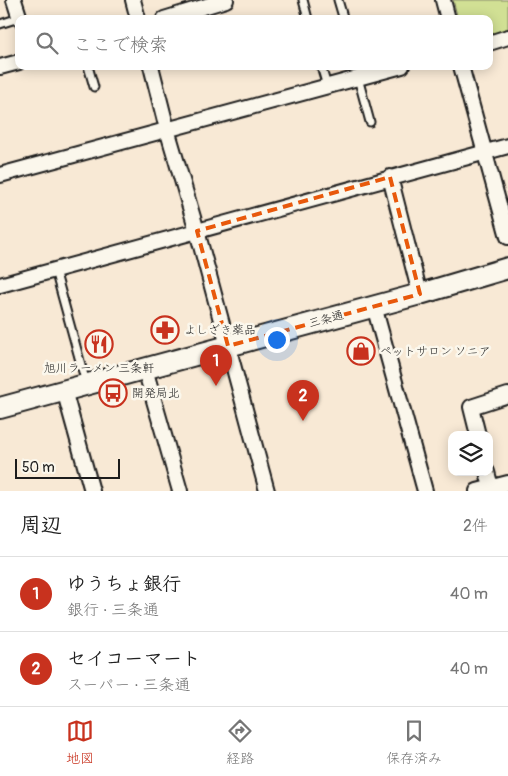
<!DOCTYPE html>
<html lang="ja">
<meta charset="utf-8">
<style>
:root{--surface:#fff;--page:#f2f2f2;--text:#222;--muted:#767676;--line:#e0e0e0;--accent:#c8321e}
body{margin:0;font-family:Pangolin,"Klee One",sans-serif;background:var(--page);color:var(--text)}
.controls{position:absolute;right:15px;bottom:15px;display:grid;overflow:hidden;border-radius:10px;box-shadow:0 2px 12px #0003}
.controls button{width:45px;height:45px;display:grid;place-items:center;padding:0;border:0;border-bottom:1px solid var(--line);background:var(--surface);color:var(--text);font:25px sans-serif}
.scale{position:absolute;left:15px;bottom:12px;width:105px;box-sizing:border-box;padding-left:5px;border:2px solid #1c1c1c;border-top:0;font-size:14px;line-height:18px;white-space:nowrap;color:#1c1c1c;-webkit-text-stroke:4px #fbf7ec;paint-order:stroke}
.you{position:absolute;left:276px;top:339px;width:18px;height:18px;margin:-12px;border:4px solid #fff;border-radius:50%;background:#1a73e8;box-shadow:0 0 0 8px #1a73e833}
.badge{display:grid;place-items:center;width:32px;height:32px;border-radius:50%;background:var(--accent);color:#fff;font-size:16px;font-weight:700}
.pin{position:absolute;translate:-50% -41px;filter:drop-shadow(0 1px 2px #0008)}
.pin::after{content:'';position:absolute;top:26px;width:18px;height:15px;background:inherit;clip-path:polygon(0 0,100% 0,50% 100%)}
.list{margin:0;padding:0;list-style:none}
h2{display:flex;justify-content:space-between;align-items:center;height:65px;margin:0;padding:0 20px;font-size:21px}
h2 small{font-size:16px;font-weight:400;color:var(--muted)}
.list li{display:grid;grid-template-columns:32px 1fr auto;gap:15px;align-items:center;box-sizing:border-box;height:75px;padding:0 20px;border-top:1px solid var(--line)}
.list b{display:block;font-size:19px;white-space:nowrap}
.list p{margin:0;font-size:16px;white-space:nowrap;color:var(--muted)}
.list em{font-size:16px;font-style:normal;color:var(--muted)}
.icon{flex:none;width:28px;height:28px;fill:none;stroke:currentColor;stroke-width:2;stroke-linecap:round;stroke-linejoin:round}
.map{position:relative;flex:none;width:508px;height:491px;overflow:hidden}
.search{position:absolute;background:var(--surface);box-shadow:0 2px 12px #0003;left:15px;right:15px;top:15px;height:55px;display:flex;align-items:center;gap:12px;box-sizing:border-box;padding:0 18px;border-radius:10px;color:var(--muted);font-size:19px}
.sheet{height:215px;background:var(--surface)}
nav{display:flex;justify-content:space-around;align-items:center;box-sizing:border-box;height:70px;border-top:1px solid var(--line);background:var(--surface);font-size:14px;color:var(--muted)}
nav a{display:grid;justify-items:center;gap:2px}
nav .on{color:var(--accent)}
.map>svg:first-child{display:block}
.green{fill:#d1e094;stroke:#767e58}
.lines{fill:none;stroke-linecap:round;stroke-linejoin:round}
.lane-casing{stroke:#1c1c1c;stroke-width:11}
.street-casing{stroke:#1c1c1c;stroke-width:18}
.secondary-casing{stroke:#1c1c1c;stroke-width:24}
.lane{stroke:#fbf7ec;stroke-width:7}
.street{stroke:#fbf7ec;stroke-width:14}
.secondary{stroke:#fbf7ec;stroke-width:20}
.marked{fill:none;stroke:#e8590c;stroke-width:4;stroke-dasharray:10 6;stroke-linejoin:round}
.labels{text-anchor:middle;stroke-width:5;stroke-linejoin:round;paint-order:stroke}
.street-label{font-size:12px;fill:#1c1c1c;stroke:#fbf7ec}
.poi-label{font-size:12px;fill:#1c1c1c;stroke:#fbf7ec;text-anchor:start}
</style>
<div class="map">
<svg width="508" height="491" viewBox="0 0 508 491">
<rect width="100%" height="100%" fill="#f8e9d5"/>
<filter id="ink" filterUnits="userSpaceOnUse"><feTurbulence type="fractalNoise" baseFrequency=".02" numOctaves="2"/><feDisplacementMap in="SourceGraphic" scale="10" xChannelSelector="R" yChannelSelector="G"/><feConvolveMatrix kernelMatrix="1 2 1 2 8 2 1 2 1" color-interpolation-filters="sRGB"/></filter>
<g filter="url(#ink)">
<path class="green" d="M 453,0 L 508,0 L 508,30 L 489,35 L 489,19 L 458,19 Z"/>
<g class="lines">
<g class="lane-casing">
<path id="lane" d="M 303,0 L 308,19
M 338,0 L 343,17
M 0,24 L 19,18
M 88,66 L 94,87
M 321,66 L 327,86
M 358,78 L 370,122
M 55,270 L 86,383"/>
</g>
<g class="street-casing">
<path id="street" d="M 14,0 L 20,19
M 133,0 L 138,19
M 443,0 L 448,19
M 164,19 L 226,0
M 489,43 L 508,37
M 151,66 L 167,129 L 197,231 L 267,491
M 461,66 L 508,237
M 0,67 L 19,62
M 0,175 L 402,66
M 390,177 L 420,294
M 0,285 L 508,146
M 374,306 L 425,491
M 145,369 L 180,491
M 64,390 L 92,491
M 478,435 L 471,407 L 508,395
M 487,472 L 491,487
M 477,491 L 508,483"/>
</g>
<g class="secondary-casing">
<path id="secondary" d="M 0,408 L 420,294 L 508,268"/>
</g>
<use href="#lane" class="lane"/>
<use href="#street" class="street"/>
<use href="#secondary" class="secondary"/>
</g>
</g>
<path class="marked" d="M 390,177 L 420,294 L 228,346 L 197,231 Z"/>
<defs>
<g id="pharmacy-ring" transform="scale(1.4375)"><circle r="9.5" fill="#fbf7ec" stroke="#c8321e" stroke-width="1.5"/><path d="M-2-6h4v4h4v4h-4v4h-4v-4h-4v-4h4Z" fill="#c8321e"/></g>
<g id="restaurant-ring" transform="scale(1.4375)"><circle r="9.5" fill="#fbf7ec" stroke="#c8321e" stroke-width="1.5"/><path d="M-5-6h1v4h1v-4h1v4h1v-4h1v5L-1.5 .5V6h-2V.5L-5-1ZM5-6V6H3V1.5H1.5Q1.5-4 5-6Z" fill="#c8321e"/></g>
<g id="shop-ring" transform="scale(1.4375)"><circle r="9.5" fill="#fbf7ec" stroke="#c8321e" stroke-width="1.5"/><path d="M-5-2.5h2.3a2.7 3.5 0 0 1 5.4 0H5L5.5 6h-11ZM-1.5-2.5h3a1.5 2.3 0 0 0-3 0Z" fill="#c8321e"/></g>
<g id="bus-ring" transform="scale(1.4375)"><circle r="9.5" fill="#fbf7ec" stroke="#c8321e" stroke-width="1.5"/><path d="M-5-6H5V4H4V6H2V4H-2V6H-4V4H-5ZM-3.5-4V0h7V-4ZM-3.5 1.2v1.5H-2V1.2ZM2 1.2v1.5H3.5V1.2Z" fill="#c8321e"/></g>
</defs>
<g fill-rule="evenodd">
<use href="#pharmacy-ring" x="165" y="330"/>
<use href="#restaurant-ring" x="99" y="344"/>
<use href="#shop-ring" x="361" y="351"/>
<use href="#bus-ring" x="113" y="393"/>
</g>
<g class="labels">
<g class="street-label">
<text transform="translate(326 319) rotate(-15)" y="4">三条通</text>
</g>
<g class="poi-label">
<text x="184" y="334">よしざき薬品</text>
<text x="380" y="355">ペットサロン ソニア</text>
<text x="99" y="372" text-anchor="middle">旭川ラーメン 三条軒</text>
<text x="132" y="397">開発局北</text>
</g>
</g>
</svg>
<div class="controls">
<button><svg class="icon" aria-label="layers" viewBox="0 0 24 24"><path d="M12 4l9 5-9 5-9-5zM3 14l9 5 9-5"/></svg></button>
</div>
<div class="scale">50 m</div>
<div class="you"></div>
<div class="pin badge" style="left:216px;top:386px">1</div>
<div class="pin badge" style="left:303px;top:421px">2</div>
<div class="search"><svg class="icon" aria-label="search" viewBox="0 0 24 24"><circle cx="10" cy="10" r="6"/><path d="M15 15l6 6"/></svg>ここで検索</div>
</div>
<section class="sheet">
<h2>周辺<small>2件</small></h2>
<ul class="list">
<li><span class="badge">1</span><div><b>ゆうちょ銀行</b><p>銀行 · 三条通</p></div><em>40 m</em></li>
<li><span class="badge">2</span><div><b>セイコーマート</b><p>スーパー · 三条通</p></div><em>40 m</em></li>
</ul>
</section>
<nav>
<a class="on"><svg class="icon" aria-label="map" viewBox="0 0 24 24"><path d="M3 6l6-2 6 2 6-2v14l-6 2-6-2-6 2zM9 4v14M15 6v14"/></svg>地図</a>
<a><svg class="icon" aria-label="directions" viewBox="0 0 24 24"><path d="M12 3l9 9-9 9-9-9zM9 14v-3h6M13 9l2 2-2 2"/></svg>経路</a>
<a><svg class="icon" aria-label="saved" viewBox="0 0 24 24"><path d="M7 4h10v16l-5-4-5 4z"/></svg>保存済み</a>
</nav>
